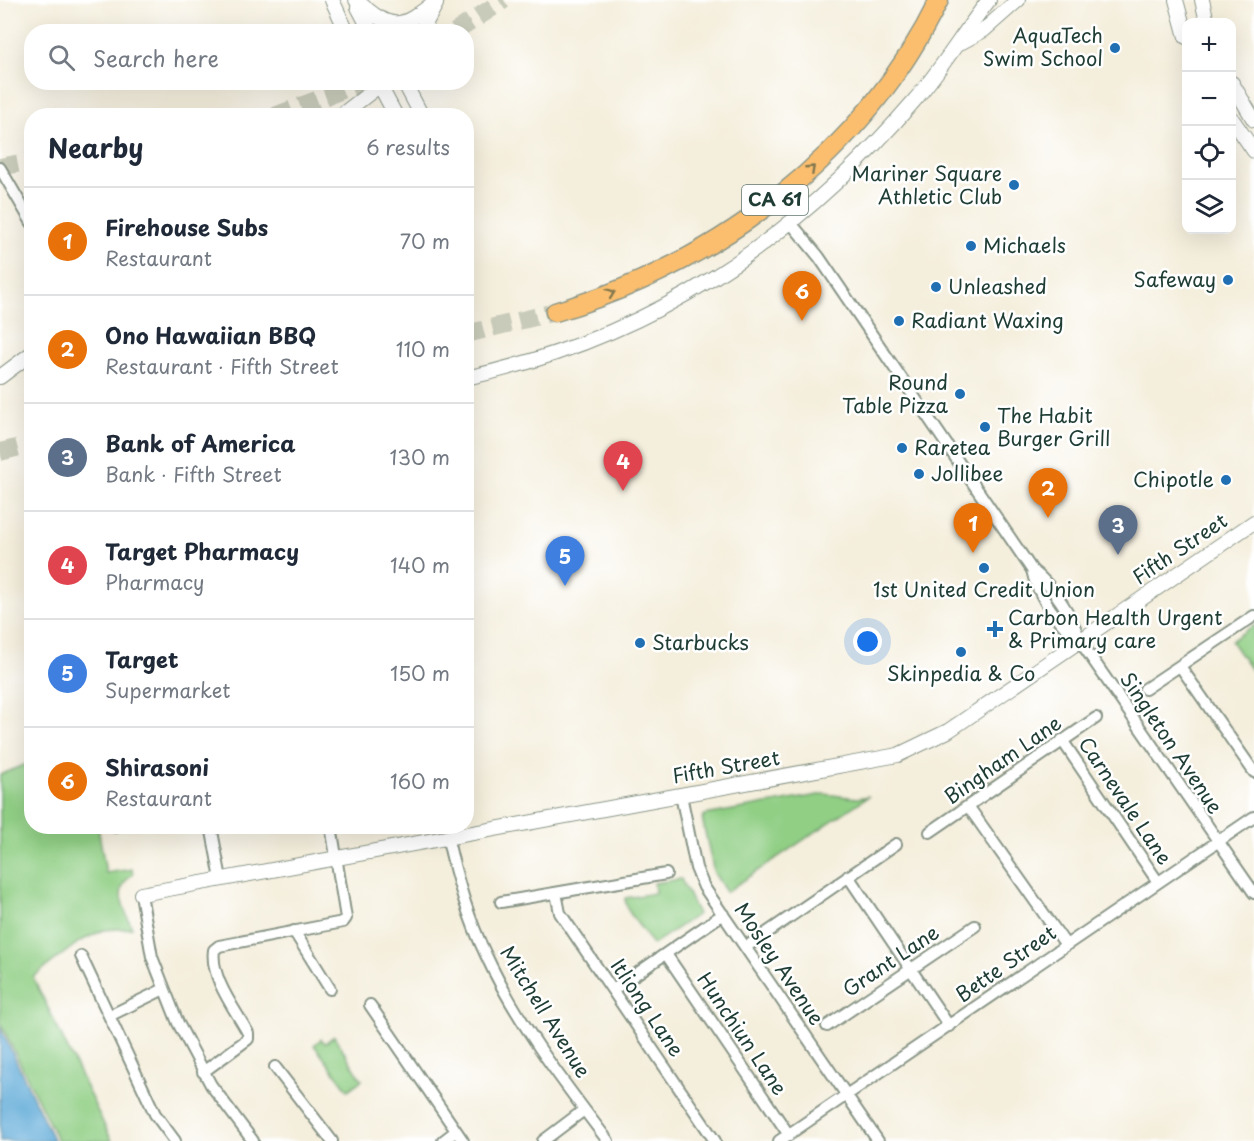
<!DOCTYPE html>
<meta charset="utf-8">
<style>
:root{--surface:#fff;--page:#f6f6f7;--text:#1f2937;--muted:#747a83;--line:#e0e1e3;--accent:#0f766e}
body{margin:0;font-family:"Playpen Sans",sans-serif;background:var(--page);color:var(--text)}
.controls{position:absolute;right:18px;top:18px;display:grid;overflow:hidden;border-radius:12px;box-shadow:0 6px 24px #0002}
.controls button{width:54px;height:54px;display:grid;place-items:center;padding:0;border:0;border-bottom:2px solid var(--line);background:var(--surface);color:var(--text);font:30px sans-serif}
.you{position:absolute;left:868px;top:642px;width:21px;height:21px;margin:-15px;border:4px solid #fff;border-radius:50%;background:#1a73e8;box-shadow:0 0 0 9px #1a73e833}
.badge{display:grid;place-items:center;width:39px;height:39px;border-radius:50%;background:var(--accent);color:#fff;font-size:20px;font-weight:700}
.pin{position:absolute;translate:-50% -50px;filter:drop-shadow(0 2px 3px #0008)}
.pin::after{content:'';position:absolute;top:32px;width:21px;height:18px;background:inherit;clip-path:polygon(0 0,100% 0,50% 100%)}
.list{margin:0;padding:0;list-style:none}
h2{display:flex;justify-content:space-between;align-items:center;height:78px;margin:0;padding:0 24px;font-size:26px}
h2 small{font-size:20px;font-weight:400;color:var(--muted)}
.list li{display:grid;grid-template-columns:39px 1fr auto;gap:18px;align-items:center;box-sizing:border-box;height:108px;padding:0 24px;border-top:2px solid var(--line)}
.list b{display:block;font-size:22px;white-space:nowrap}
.list p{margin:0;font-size:20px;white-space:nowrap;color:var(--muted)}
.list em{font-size:20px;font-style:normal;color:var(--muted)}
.icon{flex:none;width:33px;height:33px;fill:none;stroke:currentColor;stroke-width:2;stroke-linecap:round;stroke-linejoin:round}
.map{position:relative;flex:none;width:1254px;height:1141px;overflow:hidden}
.search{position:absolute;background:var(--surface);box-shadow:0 6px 24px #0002;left:24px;top:24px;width:450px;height:66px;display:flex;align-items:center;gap:15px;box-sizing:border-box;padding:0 21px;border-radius:24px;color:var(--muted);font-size:22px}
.panel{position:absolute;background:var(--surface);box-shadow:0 6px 24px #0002;left:24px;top:108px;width:450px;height:726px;border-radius:24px}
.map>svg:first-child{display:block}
.green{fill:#91cf85;stroke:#58865c;stroke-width:1.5}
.water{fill:#61abd8;stroke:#407486;stroke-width:1.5}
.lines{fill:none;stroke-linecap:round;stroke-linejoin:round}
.primary-tunnel{stroke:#c9cbba;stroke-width:18;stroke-dasharray:18 9;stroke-linecap:butt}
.minor-casing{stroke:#8a9688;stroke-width:14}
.tertiary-casing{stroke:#8a9688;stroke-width:16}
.primary-casing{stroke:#8a9688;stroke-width:21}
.minor{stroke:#fff;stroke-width:10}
.tertiary{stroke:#fff;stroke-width:14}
.primary{stroke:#fbbe6e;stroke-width:18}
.oneway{stroke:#82774e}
.poi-dot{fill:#1f6fb2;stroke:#fff;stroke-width:2}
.labels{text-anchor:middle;stroke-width:5;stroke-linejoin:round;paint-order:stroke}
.shield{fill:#fff;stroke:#627771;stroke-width:1.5}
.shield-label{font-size:18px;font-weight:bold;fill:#1f3d34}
.poi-label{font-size:20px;fill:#1f3d34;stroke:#fff;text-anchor:start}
.street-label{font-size:20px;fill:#1f3d34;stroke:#fff}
</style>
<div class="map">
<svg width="1254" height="1141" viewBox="0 0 1254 1141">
<rect width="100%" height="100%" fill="#fff"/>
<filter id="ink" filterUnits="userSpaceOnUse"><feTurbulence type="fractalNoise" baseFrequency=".0167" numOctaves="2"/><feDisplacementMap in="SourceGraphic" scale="12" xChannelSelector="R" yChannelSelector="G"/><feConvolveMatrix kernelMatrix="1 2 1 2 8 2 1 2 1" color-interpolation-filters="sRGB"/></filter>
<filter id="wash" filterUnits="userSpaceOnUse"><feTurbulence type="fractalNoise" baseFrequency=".008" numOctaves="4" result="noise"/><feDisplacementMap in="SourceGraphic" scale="24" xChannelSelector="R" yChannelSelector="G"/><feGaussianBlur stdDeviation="1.35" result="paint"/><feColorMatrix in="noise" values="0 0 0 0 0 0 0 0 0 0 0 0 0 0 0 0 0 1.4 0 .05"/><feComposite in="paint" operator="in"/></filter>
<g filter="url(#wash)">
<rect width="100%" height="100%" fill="#f4eedc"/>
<path class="green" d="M 1254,625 L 1254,674 L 1231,641 Z
M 31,762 L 32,826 L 98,827 L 106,873 L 132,869 L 133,874 C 111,889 125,909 132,928 L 103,930 L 79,942 L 33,977 L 112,1141 L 58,1141 L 0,1022 L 0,775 Z
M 824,794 L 857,798 L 869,796 L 726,892 L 714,873 L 702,818 L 705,815 Z
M 681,879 L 698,914 L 652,945 C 644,927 627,918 625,898 L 655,893 L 654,883 Z
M 334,1036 L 362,1080 L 348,1090 L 314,1045 L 321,1039 L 325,1043 Z"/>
<path class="water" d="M 0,1027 L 54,1141 L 0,1141 Z"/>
</g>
<g filter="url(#ink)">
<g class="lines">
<path class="primary-tunnel" d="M 455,32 L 504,0
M 275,116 L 363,82
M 0,167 L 32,161
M 466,334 L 555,312
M 0,452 L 32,444"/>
<g class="minor-casing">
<path id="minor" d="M 0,168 L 32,223
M 791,223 L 819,257 L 1032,570 C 1054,587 1072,615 1080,641
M 1032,570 C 1037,596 1060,625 1080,641 L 1254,893
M 1180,666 L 1254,772
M 1145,689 L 1254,616
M 1062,740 L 1158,882
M 681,795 L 696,868 L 704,887 L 878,1141
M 968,806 L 1066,945
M 211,826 L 221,879
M 115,827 L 117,826
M 930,832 L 1096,718
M 447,836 C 456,876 467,916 485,953 C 516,1021 563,1082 608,1141
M 848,876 L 949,1026
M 556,893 L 560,913 L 715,1141
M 141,894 L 152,957 L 178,1023 L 211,1085 L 253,1141
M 501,902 L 666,874
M 294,931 L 330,989
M 746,947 L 896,844
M 666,954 L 789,1135
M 81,956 L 155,1114 L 175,1141
M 613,990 L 723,914
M 370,1005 L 463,1141
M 109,1016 L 164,989
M 827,1026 L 975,926
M 275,1067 L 332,1141
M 203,1072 L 248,1039 L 248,1033 C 235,1009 210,978 214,950 L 219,946 L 343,922 L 346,918 L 331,826
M 443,1141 L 456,1131
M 543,1141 L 584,1110
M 779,1141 L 1254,817"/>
</g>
<g class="tertiary-casing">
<path id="tertiary" d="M 332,0 L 347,32
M 356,0 C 392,31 399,31 437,0
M 1176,0 L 1186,37
M 1202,0 L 1207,22
M 358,7 L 371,32
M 421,32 L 436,4
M 960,43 L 984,30 L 1018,0
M 378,82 L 396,116
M 404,82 L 422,116
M 1232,83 L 1254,120
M 340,116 L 384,82
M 1232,119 L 1254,151
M 0,377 L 32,353
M 466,378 C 650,338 792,243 913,102 C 941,70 963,33 989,0
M 141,894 L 898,755 L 948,731 L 1254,522"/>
</g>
<g class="primary-casing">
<path id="primary" d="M 555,312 C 718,264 864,154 939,0"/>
</g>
<use href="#minor" class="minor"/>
<use href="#tertiary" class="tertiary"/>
<use href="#primary" class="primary"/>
</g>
<defs><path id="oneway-chevron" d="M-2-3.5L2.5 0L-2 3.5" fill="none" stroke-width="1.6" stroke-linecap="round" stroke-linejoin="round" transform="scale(1.5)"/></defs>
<g class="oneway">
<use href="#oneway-chevron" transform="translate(811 169) rotate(-43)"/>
<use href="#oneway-chevron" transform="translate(611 293) rotate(-21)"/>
</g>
</g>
<g class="poi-dot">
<circle cx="1115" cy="48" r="6"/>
<circle cx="1014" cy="185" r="6"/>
<circle cx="971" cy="246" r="6"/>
<circle cx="1228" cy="280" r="6"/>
<circle cx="936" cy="287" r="6"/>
<circle cx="899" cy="321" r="6"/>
<circle cx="960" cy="394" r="6"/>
<circle cx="985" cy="427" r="6"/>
<circle cx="902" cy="448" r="6"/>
<circle cx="919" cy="474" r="6"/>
<circle cx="1226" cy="480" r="6"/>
<circle cx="984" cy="568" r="6"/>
<path d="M992 620h6v6h6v6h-6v6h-6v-6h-6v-6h6z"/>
<circle cx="640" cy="643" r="6"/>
<circle cx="961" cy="652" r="6"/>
</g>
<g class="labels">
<rect class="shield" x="742" y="185" width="66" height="30" rx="4.5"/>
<g class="shield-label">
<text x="775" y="206">CA 61</text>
</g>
<g class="poi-label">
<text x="1103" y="43" text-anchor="end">AquaTech<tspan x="1103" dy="23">Swim School</tspan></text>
<text x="1002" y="181" text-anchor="end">Mariner Square<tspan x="1002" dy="23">Athletic Club</tspan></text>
<text x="983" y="253">Michaels</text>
<text x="1216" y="287" text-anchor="end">Safeway</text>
<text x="948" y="294">Unleashed</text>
<text x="911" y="328">Radiant Waxing</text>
<text x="948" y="390" text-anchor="end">Round<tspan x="948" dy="23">Table Pizza</tspan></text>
<text x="997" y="423">The Habit<tspan x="997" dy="23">Burger Grill</tspan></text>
<text x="914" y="455">Raretea</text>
<text x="931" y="481">Jollibee</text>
<text x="1214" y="487" text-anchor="end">Chipotle</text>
<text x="984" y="597" text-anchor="middle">1st United Credit Union</text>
<text x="1008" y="625">Carbon Health Urgent<tspan x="1008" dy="23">&amp; Primary care</tspan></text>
<text x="652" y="650">Starbucks</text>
<text x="961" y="681" text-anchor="middle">Skinpedia &amp; Co</text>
</g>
<g class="street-label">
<text transform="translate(1180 549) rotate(-34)" y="7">Fifth Street</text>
<text transform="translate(1171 743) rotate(56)" y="7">Singleton Avenue</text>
<text transform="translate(1003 760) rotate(-35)" y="7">Bingham Lane</text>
<text transform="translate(726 767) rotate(-10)" y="7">Fifth Street</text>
<text transform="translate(1125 801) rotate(56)" y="7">Carnevale Lane</text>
<text transform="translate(891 961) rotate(-34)" y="7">Grant Lane</text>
<text transform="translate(779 964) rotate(56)" y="7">Mosley Avenue</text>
<text transform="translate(1006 964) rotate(-35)" y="7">Bette Street</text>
<text transform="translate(647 1008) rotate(56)" y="7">Itliong Lane</text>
<text transform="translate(545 1012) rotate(58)" y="7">Mitchell Avenue</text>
<text transform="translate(742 1034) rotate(56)" y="7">Hunchiun Lane</text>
</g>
</g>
</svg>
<div class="controls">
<button>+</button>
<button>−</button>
<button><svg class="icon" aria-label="locate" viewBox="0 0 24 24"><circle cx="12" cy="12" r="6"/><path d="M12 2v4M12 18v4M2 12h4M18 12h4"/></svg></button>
<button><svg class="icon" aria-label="layers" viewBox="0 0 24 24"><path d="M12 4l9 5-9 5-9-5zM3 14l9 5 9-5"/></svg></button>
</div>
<div class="you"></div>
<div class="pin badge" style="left:973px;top:553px;background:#e8710a">1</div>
<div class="pin badge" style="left:1048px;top:518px;background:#e8710a">2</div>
<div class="pin badge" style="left:1118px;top:555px;background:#5c6f8a">3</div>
<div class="pin badge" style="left:623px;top:491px;background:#e0444e">4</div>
<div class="pin badge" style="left:565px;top:586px;background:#3f7fe0">5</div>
<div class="pin badge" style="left:802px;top:321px;background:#e8710a">6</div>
<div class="search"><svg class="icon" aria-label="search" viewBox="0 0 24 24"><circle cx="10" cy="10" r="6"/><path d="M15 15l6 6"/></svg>Search here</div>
<section class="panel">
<h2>Nearby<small>6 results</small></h2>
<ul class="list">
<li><span class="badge" style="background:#e8710a">1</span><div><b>Firehouse Subs</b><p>Restaurant</p></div><em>70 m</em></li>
<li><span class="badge" style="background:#e8710a">2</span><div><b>Ono Hawaiian BBQ</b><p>Restaurant · Fifth Street</p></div><em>110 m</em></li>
<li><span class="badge" style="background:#5c6f8a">3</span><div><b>Bank of America</b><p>Bank · Fifth Street</p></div><em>130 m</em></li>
<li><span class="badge" style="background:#e0444e">4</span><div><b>Target Pharmacy</b><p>Pharmacy</p></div><em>140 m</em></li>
<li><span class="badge" style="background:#3f7fe0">5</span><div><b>Target</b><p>Supermarket</p></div><em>150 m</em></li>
<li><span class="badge" style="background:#e8710a">6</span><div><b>Shirasoni</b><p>Restaurant</p></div><em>160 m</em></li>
</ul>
</section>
</div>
